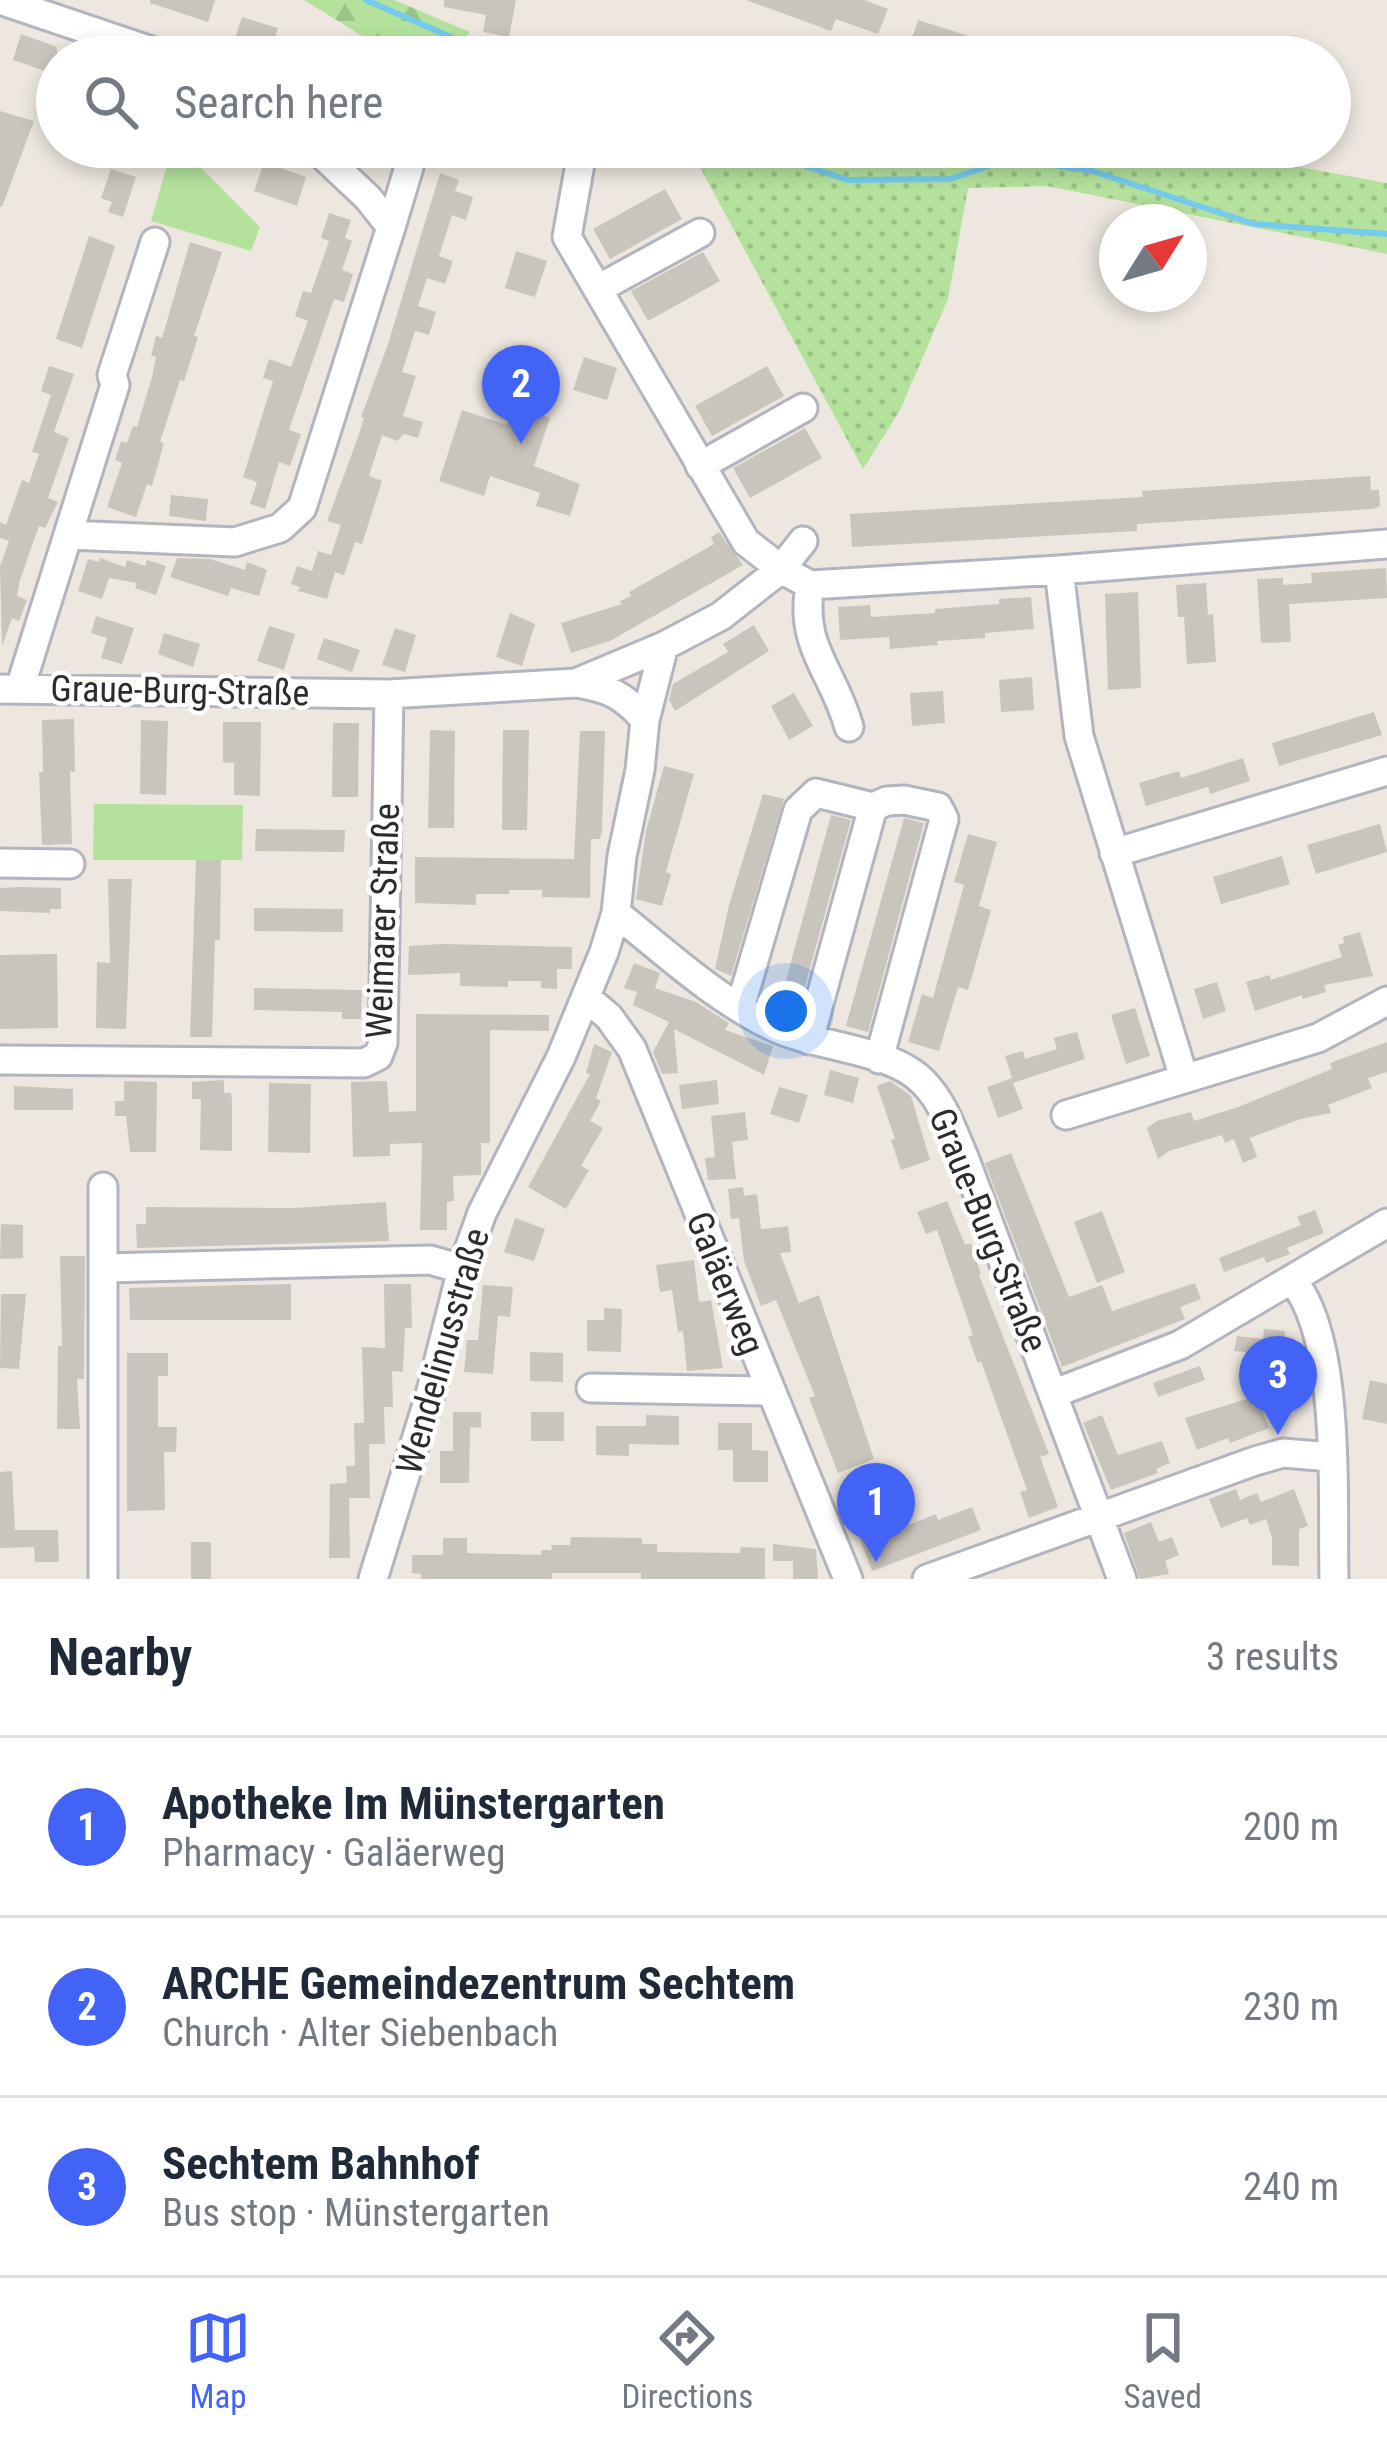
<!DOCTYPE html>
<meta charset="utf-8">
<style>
:root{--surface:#fff;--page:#f6f6f7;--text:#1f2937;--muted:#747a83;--line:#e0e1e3;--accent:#4362f6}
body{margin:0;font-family:"Roboto Condensed",sans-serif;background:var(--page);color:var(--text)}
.compass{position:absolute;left:1099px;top:204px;width:108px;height:108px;border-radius:50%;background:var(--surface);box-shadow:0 6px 18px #0003;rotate:53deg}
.you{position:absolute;left:786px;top:1011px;width:42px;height:42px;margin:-30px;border:9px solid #fff;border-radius:50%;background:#1a73e8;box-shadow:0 0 0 18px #1a73e833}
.badge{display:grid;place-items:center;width:78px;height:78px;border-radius:50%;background:var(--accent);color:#fff;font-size:39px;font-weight:700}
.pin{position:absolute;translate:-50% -99px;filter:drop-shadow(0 3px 6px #0008)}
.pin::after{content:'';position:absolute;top:63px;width:42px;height:36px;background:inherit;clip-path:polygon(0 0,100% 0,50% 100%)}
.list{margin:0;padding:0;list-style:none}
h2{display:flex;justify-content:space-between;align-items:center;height:156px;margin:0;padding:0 48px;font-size:51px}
h2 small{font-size:39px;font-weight:400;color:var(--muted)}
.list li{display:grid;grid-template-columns:78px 1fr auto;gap:36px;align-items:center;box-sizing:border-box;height:180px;padding:0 48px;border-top:3px solid var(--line)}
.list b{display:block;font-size:45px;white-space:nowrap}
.list p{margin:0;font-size:39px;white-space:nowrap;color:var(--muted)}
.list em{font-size:39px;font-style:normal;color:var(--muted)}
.icon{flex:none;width:66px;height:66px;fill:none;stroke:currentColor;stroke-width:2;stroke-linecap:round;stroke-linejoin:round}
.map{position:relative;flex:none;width:1387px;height:1579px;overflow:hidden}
.search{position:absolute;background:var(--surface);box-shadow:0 6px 18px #0003;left:36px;right:36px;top:36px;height:132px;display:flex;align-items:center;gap:30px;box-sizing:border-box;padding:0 42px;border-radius:66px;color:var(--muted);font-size:45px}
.sheet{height:696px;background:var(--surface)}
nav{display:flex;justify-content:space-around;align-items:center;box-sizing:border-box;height:168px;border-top:3px solid var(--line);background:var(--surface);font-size:33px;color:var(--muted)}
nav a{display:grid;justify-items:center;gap:6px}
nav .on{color:var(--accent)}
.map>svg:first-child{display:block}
.grass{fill:url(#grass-dots)}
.forest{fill:url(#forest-firs)}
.park{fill:#b4e29d}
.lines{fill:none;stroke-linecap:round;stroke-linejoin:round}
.stream{stroke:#75cbed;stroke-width:6}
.building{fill:#c9c5bd}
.minor-casing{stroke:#b2b5bf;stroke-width:33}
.minor{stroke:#fff;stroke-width:27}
.labels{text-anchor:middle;stroke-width:9;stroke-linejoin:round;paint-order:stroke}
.street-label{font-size:36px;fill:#2c2c2c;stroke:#fff}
</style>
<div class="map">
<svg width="1387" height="1579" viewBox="0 0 1387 1579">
<defs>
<pattern id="grass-dots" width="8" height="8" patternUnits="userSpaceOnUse" patternTransform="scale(3)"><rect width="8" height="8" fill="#b4e29d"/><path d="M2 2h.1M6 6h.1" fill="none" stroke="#9bc287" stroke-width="1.8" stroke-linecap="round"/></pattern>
<pattern id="forest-firs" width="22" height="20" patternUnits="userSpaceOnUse" patternTransform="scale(3)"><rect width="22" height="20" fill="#b4e29d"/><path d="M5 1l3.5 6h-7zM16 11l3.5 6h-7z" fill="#9bc287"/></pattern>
</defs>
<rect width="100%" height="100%" fill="#ede7df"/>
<path class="grass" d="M 689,147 L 867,147 L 912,163 L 971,156 L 973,147 L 1189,147 L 1387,183 L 1387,254 L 1047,186 L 968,188 L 948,299 L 900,410 L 863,469 Z"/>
<path class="forest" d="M 304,0 L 394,0 L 470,32 L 451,57 L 396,57 Z"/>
<path class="park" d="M 185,152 L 260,227 L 251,251 L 151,221 L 167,165 Z
M 94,804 L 243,805 L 242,860 L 93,860 Z"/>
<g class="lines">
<path class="stream" d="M 366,0 L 497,57
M 748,147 L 848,180 L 950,179 L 1010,159 L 1092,171 L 1254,224 L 1387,234"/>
</g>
<path class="building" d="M 150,0 L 215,0 L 208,22 L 150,3 Z
M 444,0 L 516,0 L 509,37 L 483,32 L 486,15 L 444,7 Z
M 746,0 L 864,0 L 888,9 L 878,34 L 836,19 L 831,31 Z
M 242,17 L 278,28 L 274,42 L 311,57 L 229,57 Z
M 918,20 L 975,38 L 969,57 L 906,57 Z
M 21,34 L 57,47 L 57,75 L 13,60 Z
M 0,111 L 34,121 L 2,207 L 0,206 Z
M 264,162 L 306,177 L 297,206 L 254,191 Z
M 111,169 L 136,177 L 123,217 L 108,212 L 112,202 L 101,198 Z
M 440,173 L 459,180 L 455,191 L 473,197 L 466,220 L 452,215 L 439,256 L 453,261 L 445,284 L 427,278 L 418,306 L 436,312 L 429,335 L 415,331 L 402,372 L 416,376 L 403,416 L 423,422 L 418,438 L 404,434 L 397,441 L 382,435 L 369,476 L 382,481 L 362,544 L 355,542 L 344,575 L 335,572 L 327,599 L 298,591 L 300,587 L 291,584 L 297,566 L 312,571 L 318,551 L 331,555 L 341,525 L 327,521 L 357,440 L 364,418 L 361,417 L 388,344 Z
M 665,189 L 682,219 L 610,259 L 593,229 Z
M 329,213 L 351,220 L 345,238 L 352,241 L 342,270 L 353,274 L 344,302 L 334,299 L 289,430 L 301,434 L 290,466 L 279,462 L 265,509 L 250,504 L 257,482 L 243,477 L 273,381 L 263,378 L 269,359 L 291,367 L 308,321 L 295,316 L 303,291 L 311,293 L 329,241 L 321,238 Z
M 89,236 L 115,246 L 82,348 L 56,339 Z
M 190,242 L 222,252 L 194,336 L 198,337 L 184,381 L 180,380 L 160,442 L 164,443 L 156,472 L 152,486 L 147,484 L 136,517 L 107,507 L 122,463 L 115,460 L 121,441 L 127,443 L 133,426 L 137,427 L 152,377 L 156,357 L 151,356 L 156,336 L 162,338 Z
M 516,251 L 547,261 L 535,297 L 505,288 Z
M 703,252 L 720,281 L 648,321 L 631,291 Z
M 584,357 L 617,368 L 607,400 L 573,390 Z
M 49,366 L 74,374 L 54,432 L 69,438 L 48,498 L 58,502 L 45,528 L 39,526 L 20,580 L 17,596 L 27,600 L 19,621 L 12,618 L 2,646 L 0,566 L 9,541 L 0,538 L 0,522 L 6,525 L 22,480 L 29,483 L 39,454 L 32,452 L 51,395 L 41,391 Z
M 767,366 L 784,396 L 712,436 L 695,406 Z
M 513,405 L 550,418 L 534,466 L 580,484 L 570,516 L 536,506 L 540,493 L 490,476 L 484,496 L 439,481 L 462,410 L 507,425 Z
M 805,428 L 822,458 L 750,498 L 733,468 Z
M 1370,476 L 1371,490 L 1379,490 L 1380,506 L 1372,509 L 1137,524 L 1137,531 L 852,547 L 850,514 L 1143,497 L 1142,491 Z
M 171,495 L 208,499 L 206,521 L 169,516 Z
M 719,532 L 743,565 L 610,641 L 571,653 L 561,623 L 622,604 L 620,601 L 631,596 L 629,592 L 714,544 L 711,537 Z
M 100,558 L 125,567 L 127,560 L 145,566 L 147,560 L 166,566 L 156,595 L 135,588 L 137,583 L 109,578 L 102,599 L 78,591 L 88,559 L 99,562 Z
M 177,558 L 210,559 L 245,570 L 247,562 L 267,570 L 259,596 L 231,588 L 228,596 L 170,577 Z
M 1386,568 L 1387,598 L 1289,604 L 1291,642 L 1261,643 L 1257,579 L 1283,578 L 1283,585 L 1312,583 L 1311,573 Z
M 1206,583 L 1208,615 L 1213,614 L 1216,662 L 1187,664 L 1184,617 L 1178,617 L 1176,585 Z
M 1138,592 L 1141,688 L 1108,690 L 1105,594 Z
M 1031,597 L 1034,629 L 985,633 L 985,638 L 937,641 L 938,645 L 890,649 L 889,637 L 840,640 L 838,607 L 870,605 L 871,617 L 935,613 L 935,609 L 999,604 L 999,599 Z
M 510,613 L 535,624 L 522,666 L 496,657 Z
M 96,616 L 134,628 L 122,664 L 101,658 L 107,638 L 91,633 Z
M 754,625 L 769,651 L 675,711 L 669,700 L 673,684 L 728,652 L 723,644 Z
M 269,626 L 295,634 L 284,670 L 257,661 Z
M 395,628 L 416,635 L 405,672 L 382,665 Z
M 164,633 L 200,644 L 193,667 L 158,654 Z
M 324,638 L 360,650 L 352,672 L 317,659 Z
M 1032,677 L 1034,710 L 1001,712 L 999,680 Z
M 943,691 L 945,723 L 912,726 L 910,693 Z
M 794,693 L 813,726 L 789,740 L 771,706 Z
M 1374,712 L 1382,735 L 1279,766 L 1272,743 Z
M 74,719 L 75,772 L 70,771 L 72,844 L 42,845 L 39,772 L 43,772 L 42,720 Z
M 141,720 L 168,721 L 166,795 L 140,794 Z
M 223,722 L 261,722 L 260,796 L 234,795 L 234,763 L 223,762 Z
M 333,723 L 359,723 L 358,797 L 332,797 Z
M 430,730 L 455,731 L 454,828 L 428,828 Z
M 503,730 L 529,730 L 527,830 L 502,830 Z
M 580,731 L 605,731 L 602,831 L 600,839 L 591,839 L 590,898 L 542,897 L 542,890 L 509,890 L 509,894 L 476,894 L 476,905 L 415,903 L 415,857 L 574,859 Z
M 1243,758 L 1250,781 L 1210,794 L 1208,787 L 1146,806 L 1139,783 L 1179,771 L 1181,778 Z
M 664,766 L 694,774 L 666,872 L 671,874 L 662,906 L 636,899 L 646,831 Z
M 763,794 L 784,799 L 731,976 L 715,969 L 729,905 Z
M 831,815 L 851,820 L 798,1011 L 779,1006 Z
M 904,818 L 924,823 L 868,1032 L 846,1026 Z
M 1380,824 L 1387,852 L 1316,874 L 1307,845 Z
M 256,829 L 345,830 L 344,852 L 255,851 Z
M 968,834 L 997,842 L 979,906 L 991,910 L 968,990 L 958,987 L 939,1051 L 908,1042 L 922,994 L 933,998 L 964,885 L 954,882 Z
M 1282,856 L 1290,884 L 1221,904 L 1213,877 Z
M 196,860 L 221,860 L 220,940 L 215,940 L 212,1037 L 190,1037 Z
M 108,879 L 132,879 L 126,1029 L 96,1028 L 97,962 L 110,963 Z
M 21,887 L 61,888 L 61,909 L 50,909 L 50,913 L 0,911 L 0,888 Z
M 254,908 L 343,909 L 343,932 L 254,931 Z
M 1360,932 L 1373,976 L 1324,985 L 1326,992 L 1303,999 L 1302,995 L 1255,1011 L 1246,982 L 1270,975 L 1271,980 L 1342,957 L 1338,945 L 1344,943 L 1343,937 Z
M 442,944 L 572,947 L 572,969 L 557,969 L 557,989 L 541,988 L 541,981 L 508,981 L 508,987 L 460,986 L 460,973 L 408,975 L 409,946 Z
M 57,954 L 58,1028 L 0,1029 L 0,955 Z
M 634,963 L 660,973 L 655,988 L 696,1002 L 729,1023 L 725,1030 L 773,1046 L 764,1075 L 674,1029 L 678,1073 L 662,1074 L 653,1052 L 669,1022 L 633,1005 L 637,992 L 624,988 Z
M 1217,982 L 1226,1011 L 1203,1019 L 1194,989 Z
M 254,988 L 362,990 L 361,1019 L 342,1019 L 342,1012 L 254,1010 Z
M 1135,1008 L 1150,1056 L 1126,1064 L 1111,1015 Z
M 416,1014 L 549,1015 L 549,1031 L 490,1030 L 490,1143 L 481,1143 L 481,1175 L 453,1176 L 454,1201 L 447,1202 L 447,1230 L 420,1230 L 422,1143 L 390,1144 L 390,1156 L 353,1157 L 351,1082 L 387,1081 L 389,1112 L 416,1111 Z
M 1077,1032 L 1085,1059 L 1013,1083 L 1023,1109 L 998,1118 L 987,1087 L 1012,1078 L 1005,1056 L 1023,1051 L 1025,1059 L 1057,1049 L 1054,1038 Z
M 1387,1042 L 1387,1072 L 1368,1078 L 1372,1088 L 1328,1105 L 1331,1113 L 1301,1119 L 1250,1138 L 1257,1157 L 1243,1163 L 1234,1139 L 1225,1143 L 1222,1135 L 1169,1151 L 1158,1159 L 1147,1128 L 1157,1121 L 1191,1112 L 1194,1121 L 1238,1107 L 1332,1069 L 1330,1063 Z
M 594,1044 L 612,1052 L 596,1098 L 601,1101 L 590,1121 L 603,1128 L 581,1166 L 589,1170 L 566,1209 L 528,1187 L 590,1074 L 586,1073 Z
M 830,1070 L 859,1078 L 853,1103 L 824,1095 Z
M 224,1080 L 224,1093 L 231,1093 L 232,1100 L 232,1151 L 200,1150 L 201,1099 L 192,1099 L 192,1082 Z
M 717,1080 L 719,1104 L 682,1109 L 679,1085 Z
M 124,1081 L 157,1082 L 156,1152 L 130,1152 L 126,1116 L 115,1116 L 115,1101 L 124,1101 Z
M 890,1081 L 911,1096 L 930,1160 L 901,1170 L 891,1140 L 895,1139 L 877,1086 Z
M 269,1083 L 311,1084 L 310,1153 L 268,1152 Z
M 14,1086 L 73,1089 L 73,1110 L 14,1110 Z
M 779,1087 L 808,1095 L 799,1123 L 770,1114 Z
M 745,1112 L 748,1140 L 732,1142 L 736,1179 L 708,1180 L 705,1158 L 715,1157 L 711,1116 Z
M 1011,1153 L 1069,1297 L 1102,1285 L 1112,1311 L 1195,1283 L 1201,1299 L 1180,1307 L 1185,1319 L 1062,1367 L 985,1163 Z
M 743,1187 L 744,1196 L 757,1194 L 761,1229 L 788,1226 L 791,1252 L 780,1253 L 799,1303 L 819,1295 L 874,1459 L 838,1473 L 809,1398 L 815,1396 L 776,1300 L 761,1306 L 744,1261 L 739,1218 L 731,1219 L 728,1189 Z
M 947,1201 L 965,1245 L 971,1243 L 981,1274 L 979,1275 L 1049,1454 L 1040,1457 L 1058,1507 L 1029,1518 L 1020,1492 L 1027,1490 L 981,1361 L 978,1363 L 968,1337 L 973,1335 L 937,1230 L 926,1234 L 917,1212 Z
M 386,1202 L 389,1241 L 137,1248 L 136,1224 L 146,1224 L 146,1207 L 294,1208 Z
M 1315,1210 L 1324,1233 L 1287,1248 L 1290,1254 L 1266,1263 L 1264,1257 L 1224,1272 L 1219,1258 L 1301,1225 L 1297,1217 Z
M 1102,1211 L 1125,1272 L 1097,1283 L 1074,1222 Z
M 515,1218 L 545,1229 L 534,1261 L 504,1252 Z
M 1,1224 L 23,1225 L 23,1258 L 0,1259 Z
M 60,1256 L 85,1256 L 84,1379 L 77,1379 L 80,1429 L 57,1429 L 58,1346 L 62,1346 Z
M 694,1260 L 699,1302 L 711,1300 L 723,1368 L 687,1371 L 683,1331 L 678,1332 L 672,1290 L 660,1292 L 656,1265 Z
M 291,1284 L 291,1320 L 130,1320 L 129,1288 Z
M 384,1284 L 411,1284 L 412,1328 L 405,1328 L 403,1372 L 392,1371 L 393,1407 L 384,1407 L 385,1444 L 369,1444 L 370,1498 L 349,1498 L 350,1558 L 329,1558 L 330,1484 L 347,1483 L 346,1466 L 355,1466 L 354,1423 L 364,1423 L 362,1347 L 385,1348 Z
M 483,1285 L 513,1287 L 510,1317 L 498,1316 L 493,1374 L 464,1372 L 467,1340 L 478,1340 Z
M 1,1294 L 26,1294 L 19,1369 L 0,1368 Z
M 604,1308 L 622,1309 L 621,1352 L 587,1351 L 587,1320 L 604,1320 Z
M 1264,1329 L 1285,1331 L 1283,1356 L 1288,1356 L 1286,1373 L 1254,1370 L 1256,1353 L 1234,1351 L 1237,1336 L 1263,1339 Z
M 530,1352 L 563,1353 L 563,1382 L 530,1381 Z
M 127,1353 L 168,1353 L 168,1376 L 158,1376 L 158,1427 L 177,1427 L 176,1452 L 164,1452 L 165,1510 L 127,1511 Z
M 1200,1366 L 1205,1380 L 1158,1397 L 1153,1383 Z
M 1370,1380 L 1387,1384 L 1387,1424 L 1362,1419 Z
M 1250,1398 L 1253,1407 L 1260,1405 L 1269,1428 L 1230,1443 L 1228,1438 L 1197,1450 L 1185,1418 Z
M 453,1412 L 481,1412 L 481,1428 L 470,1427 L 469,1483 L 440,1483 L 440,1451 L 453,1451 Z
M 531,1412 L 564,1412 L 564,1441 L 531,1441 Z
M 646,1415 L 679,1416 L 679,1445 L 629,1444 L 629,1456 L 596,1455 L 596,1426 L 646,1426 Z
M 1102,1415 L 1118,1455 L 1162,1441 L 1170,1463 L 1156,1469 L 1158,1473 L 1111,1490 L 1083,1423 Z
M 718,1423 L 752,1423 L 752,1450 L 768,1451 L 768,1482 L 733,1482 L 733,1450 L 718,1450 Z
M 12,1471 L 15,1530 L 58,1530 L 59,1562 L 35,1562 L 34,1547 L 0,1548 L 0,1472 Z
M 1236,1489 L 1240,1500 L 1257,1493 L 1261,1502 L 1294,1489 L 1308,1526 L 1299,1529 L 1299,1566 L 1272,1565 L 1272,1538 L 1266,1519 L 1250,1525 L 1247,1518 L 1221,1528 L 1209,1499 Z
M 972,1507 L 981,1530 L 872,1571 L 853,1520 L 868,1515 L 876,1538 L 936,1514 L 938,1520 Z
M 1151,1522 L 1159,1542 L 1172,1537 L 1179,1555 L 1165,1561 L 1169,1574 L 1140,1579 L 1124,1533 Z
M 571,1537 L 642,1538 L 642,1544 L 657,1544 L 657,1552 L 740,1553 L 741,1547 L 765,1548 L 765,1579 L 641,1579 L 641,1573 L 552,1573 L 552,1579 L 421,1579 L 421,1574 L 412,1573 L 412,1555 L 443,1555 L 443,1538 L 467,1538 L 467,1553 L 541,1555 L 541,1550 L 552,1550 L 551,1545 L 570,1545 Z
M 191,1542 L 211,1542 L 211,1579 L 191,1579 Z
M 773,1544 L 816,1549 L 818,1579 L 793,1579 L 793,1561 L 773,1561 Z"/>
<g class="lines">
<g class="minor-casing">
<path id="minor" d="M 0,0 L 169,57
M 583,147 L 567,237 L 746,542 L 781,569 L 810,585 L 1059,570
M 391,227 L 409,167
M 598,289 L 700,233
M 700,466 L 803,408
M 68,535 L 235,542 L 280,528 L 302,508 L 391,227 L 368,198 L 314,147
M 810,585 C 799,647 833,670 849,727
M 20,688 L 115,385 L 112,375 L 155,242
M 0,689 L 389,694 L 576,683 L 664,646 L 721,616 L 781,569 L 803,541
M 645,720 L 664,646
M 1114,853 L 1387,771
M 0,863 L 70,864
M 616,913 C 666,953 714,998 772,1026 C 816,1048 893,1048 925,1084 C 944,1104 953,1132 964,1157 L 1122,1579
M 588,999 L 609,1017 L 632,1049 L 848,1579
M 740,1008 L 798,810 L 816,793 L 873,807 L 887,801 L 904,800 L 938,807 L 944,819 L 879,1059
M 809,1040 L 873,807
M 0,1060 L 364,1063 L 378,1056 L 383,1043 L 389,694
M 1184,1078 L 1079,736 L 1059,570 L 1387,544
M 1066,1115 L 1318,1038 L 1387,1001
M 104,1268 L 430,1260 L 462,1269
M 1292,1280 C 1342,1337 1332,1503 1334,1579
M 591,1388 L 769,1391
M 1055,1393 L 1180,1345 L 1387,1223
M 103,1579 L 103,1187
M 373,1579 L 430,1395 L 462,1269 L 482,1213 L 561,1057 L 604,952 L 616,913 L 622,856 L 640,770 L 645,720 C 624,695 608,688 576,683
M 927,1579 L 1255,1461 L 1283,1453 L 1331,1457"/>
</g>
<use href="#minor" class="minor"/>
</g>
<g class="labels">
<g class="street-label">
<text transform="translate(180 690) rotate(1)" y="13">Graue-Burg-Straße</text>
<text transform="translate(382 921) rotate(-88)" y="13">Weimarer Straße</text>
<text transform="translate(989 1230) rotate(68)" y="13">Graue-Burg-Straße</text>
<text transform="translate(726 1283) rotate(68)" y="13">Galäerweg</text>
<text transform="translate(442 1351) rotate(-74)" y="13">Wendelinusstraße</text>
</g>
</g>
</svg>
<svg class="compass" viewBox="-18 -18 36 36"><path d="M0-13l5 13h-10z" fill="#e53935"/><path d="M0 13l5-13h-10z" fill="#747a83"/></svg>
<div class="you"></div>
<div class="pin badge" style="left:876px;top:1562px">1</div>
<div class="pin badge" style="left:521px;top:444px">2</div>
<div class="pin badge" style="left:1278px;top:1435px">3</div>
<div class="search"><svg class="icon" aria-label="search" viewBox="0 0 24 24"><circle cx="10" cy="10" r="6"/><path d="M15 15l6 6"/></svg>Search here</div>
</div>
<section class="sheet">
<h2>Nearby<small>3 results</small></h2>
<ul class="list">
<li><span class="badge">1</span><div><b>Apotheke Im Münstergarten</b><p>Pharmacy · Galäerweg</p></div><em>200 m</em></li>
<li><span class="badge">2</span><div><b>ARCHE Gemeindezentrum Sechtem</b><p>Church · Alter Siebenbach</p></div><em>230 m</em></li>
<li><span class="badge">3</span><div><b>Sechtem Bahnhof</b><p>Bus stop · Münstergarten</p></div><em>240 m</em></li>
</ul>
</section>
<nav>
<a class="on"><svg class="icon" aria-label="map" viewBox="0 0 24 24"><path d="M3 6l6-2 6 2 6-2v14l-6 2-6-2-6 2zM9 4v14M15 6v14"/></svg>Map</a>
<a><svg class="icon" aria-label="directions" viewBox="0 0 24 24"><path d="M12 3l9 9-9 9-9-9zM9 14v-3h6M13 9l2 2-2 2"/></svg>Directions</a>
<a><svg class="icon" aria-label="saved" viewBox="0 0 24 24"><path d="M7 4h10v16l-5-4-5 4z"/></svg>Saved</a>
</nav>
